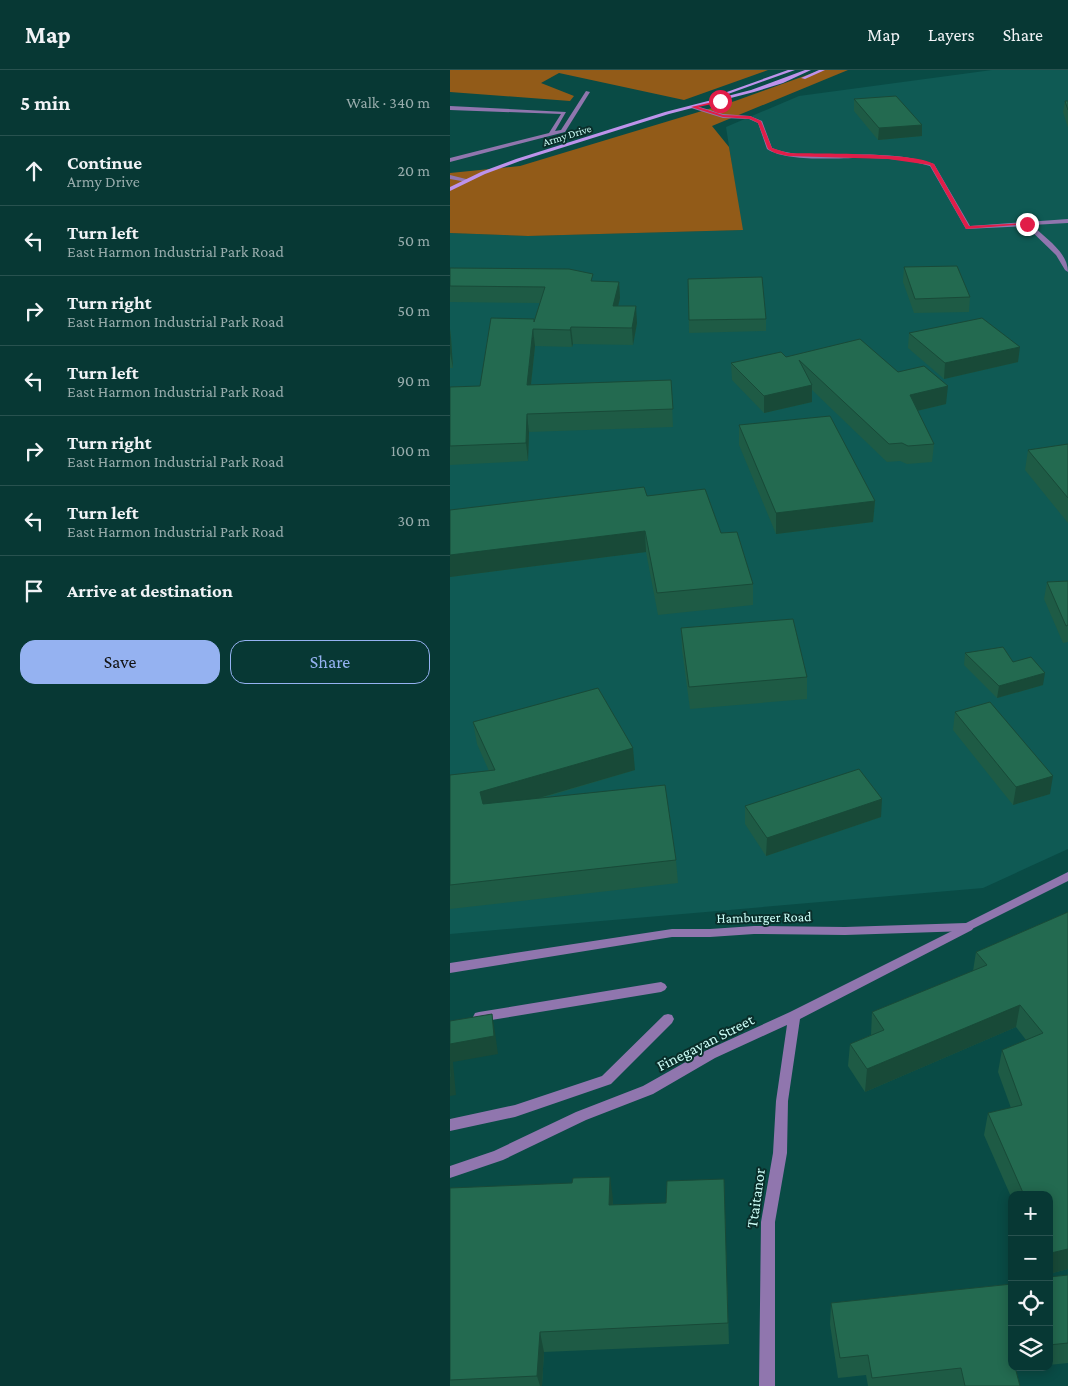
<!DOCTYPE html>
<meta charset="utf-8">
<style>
:root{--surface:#073834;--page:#154340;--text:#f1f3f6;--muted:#98acac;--line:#28524f;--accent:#95b2f1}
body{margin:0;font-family:"Crimson Pro",serif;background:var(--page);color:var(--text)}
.controls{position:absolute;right:15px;bottom:15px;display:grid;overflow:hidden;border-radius:10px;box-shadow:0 2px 12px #0003}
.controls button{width:45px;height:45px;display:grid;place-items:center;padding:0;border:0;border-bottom:1px solid var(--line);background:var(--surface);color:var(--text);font:25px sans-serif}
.stop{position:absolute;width:15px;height:15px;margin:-11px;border:4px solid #e11d48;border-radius:50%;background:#fff}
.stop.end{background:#e11d48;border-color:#fff;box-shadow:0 1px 5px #0008}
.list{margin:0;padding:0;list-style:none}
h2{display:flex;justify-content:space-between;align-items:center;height:65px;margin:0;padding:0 20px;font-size:21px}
h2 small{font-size:16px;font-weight:400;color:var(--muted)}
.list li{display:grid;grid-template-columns:32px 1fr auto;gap:15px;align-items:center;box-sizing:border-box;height:70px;padding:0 20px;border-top:1px solid var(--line)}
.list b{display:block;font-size:19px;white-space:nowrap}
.list p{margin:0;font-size:16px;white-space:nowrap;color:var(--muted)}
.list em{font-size:16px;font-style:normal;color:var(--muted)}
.actions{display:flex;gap:10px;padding:15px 20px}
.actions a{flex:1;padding:11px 0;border:1px solid var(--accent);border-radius:15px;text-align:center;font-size:18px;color:var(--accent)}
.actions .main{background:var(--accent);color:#111}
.icon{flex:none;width:28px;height:28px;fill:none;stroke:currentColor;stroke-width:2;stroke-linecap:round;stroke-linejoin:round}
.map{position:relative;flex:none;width:618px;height:1316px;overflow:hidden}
header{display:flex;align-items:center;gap:30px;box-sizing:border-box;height:70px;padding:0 25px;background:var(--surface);border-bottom:1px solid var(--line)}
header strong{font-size:24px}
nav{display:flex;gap:28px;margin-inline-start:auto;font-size:18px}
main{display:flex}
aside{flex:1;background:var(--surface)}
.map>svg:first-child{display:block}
.built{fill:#0f5a54}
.forest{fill:#925b18}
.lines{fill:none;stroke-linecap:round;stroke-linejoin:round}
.service{fill:#9076ae;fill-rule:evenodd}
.minor{fill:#9076ae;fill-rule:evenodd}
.tertiary{fill:#9076ae;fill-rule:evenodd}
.secondary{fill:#bd93eb;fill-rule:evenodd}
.wall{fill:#1e5b45}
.shaded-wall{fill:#184a38}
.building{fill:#236a50;stroke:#184a38}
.route{fill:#e11d48}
.labels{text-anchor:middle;stroke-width:4;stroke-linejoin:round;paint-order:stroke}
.far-street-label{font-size:11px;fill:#ccfef7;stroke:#092e2a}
.street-label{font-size:14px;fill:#ccfef7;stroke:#092e2a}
.near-street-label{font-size:16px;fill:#ccfef7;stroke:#092e2a}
</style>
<header>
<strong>Map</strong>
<nav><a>Map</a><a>Layers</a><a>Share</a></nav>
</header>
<main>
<aside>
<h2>5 min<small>Walk · 340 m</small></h2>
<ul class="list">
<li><svg class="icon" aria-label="ahead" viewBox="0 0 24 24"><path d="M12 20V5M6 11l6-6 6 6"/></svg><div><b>Continue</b><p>Army Drive</p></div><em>20 m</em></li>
<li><svg class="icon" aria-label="left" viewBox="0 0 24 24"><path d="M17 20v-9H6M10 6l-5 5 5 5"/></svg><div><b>Turn left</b><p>East Harmon Industrial Park Road</p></div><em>50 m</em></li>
<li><svg class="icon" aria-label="right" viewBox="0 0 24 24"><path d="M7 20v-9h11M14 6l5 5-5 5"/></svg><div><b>Turn right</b><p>East Harmon Industrial Park Road</p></div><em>50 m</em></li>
<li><svg class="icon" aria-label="left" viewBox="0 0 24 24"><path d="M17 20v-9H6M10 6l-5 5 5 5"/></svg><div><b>Turn left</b><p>East Harmon Industrial Park Road</p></div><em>90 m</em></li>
<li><svg class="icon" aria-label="right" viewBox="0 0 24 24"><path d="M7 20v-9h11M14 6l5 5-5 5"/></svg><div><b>Turn right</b><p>East Harmon Industrial Park Road</p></div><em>100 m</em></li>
<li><svg class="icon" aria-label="left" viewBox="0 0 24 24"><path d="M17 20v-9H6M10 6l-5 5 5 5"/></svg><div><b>Turn left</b><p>East Harmon Industrial Park Road</p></div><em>30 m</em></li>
<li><svg class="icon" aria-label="arrive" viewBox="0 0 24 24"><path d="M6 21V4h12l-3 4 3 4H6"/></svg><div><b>Arrive at destination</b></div></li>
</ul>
<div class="actions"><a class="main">Save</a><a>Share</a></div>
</aside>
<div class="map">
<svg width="618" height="1316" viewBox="0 0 618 1316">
<rect width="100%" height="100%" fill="#094b45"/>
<path class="built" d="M 542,0 L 618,0 L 618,779 L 533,818 L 0,864 L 0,163 L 78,166 L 292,160 L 276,57 L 349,26 Z"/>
<path class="forest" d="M 0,0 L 318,0 L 234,30 L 109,3 L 91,13 L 124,26 L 120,31 L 0,22 Z
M 371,0 L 398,0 L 262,56 L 279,77 L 293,160 L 78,166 L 0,163 L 0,103 L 70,96 L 285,31 Z"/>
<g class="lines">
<path class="service" d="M 136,21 L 140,22 L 115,62 L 0,92 L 0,88 L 99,63 L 111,44 L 0,40 L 0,36 L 116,42 L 105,61 L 111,60 Z
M 211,912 L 215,914 L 217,917 L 215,920 L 211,922 L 29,952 L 25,951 L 23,947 L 25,943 L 29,942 Z
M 218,944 L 222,945 L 224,949 L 222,953 L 161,1014 L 65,1047 L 0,1061 L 0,1049 L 65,1035 L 152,1006 L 214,945 Z"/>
<path class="minor" d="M 243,35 L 273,44 L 300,46 L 312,51 L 322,78 C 342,86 366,85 388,85 C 420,84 453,84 484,94 L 520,156 L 618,149 L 618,153 L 582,155 C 595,168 618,182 618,202 L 615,200 L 606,185 L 576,156 L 516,159 L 480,96 C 457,89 434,88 410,88 C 386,88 336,92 317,79 L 308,53 L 299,49 L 273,48 L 241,38 Z
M 0,105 L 20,110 L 17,112 L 0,109 Z
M 518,853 L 522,854 L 524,857 L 522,860 L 350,949 L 338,1031 L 337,1083 L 325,1152 L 325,1316 L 309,1316 L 311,1152 L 323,1083 L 326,1031 L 337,955 L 265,988 L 203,1024 L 136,1050 L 53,1090 L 0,1108 L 0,1096 L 44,1081 L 126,1042 L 193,1016 L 257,980 L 340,942 Z"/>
<path class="tertiary" d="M 618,802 L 618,811 L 518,861 L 395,865 L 304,864 L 260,867 L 222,867 L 0,903 L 0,893 L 222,859 L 260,859 L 304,856 L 395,857 L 516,853 Z"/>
<path class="secondary" d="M 338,0 L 345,0 L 278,24 L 274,23 Z
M 355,0 L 361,0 L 333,13 L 304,22 L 219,44 L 70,91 L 35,104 L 0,121 L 0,117 L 31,102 L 66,89 L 215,42 L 301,20 Z
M 369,0 L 375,0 L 355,9 L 351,8 Z"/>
</g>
<path class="wall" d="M 404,29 L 472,55 L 472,66 L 428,70 L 404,41 Z
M 615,31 L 618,31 L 618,58 L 613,42 Z
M 454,197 L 520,227 L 519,242 L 464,243 L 453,212 Z
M 0,198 L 143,211 L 169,212 L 170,228 L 168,236 L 187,253 L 183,275 L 123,274 L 122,277 L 85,276 L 81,315 L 221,310 L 223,357 L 79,362 L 78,391 L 0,395 L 0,317 L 30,316 L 84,250 L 90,233 L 0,232 Z
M 238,209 L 316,249 L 316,261 L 239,263 Z
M 0,259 L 1,268 L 3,298 L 0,298 Z
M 459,263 L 568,292 L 494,309 L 458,278 Z
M 336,287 L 448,302 L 496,334 L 467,341 L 484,374 L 482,392 L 457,394 L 450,391 L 437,392 L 362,320 L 362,332 L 314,343 L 282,310 L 281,293 Z
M 289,355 L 425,431 L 423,452 L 326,464 L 289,375 Z
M 618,374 L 618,453 L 575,400 L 578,380 Z
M 197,426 L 271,463 L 303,514 L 303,535 L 208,545 L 196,482 L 0,507 Z
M 618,511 L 618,572 L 613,573 L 594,529 L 597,512 Z
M 231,558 L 357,607 L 357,629 L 240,639 L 232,579 Z
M 515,583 L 563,592 L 593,615 L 547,628 L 514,595 Z
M 505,642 L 600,724 L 563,735 L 503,660 Z
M 23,652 L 185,700 L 92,728 L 226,790 L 228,813 L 0,839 L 0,705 L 39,701 L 27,674 Z
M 295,736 L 431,747 L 316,786 L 295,754 Z
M 618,842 L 618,1199 L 599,1204 L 599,1125 L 562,1125 L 562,1129 L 534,1065 L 538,1043 L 561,1038 L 548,1002 L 552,980 L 576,970 L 566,957 L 415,1022 L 398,996 L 400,974 L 421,965 L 422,942 L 523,901 L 526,882 Z
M 274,1109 L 279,1274 L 94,1282 L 92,1316 L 0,1316 L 0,1118 L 163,1129 L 163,1135 L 216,1133 Z
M 618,1205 L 618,1293 L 599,1295 L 599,1207 Z
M 562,1214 L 562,1297 L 583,1297 L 566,1299 L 570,1316 L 418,1316 L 416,1305 L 388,1308 L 380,1254 L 381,1233 Z"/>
<path class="shaded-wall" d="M 472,55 L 472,66 L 428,70 L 429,58 Z
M 169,212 L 170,228 L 164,253 L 163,236 Z
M 186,236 L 187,253 L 183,275 L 182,258 Z
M 121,257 L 123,274 L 122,277 L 120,260 Z
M 0,259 L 1,268 L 3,298 L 0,283 Z
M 83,259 L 85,276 L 79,332 L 77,315 Z
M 570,277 L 568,292 L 494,309 L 495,293 Z
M 362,315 L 362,332 L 314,343 L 314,326 Z
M 498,316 L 496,334 L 458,343 L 460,325 Z
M 77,344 L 79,362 L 78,391 L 76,373 Z
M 425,431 L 423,452 L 326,464 L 326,443 Z
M 195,461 L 196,482 L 0,507 L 0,485 Z
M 595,603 L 593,615 L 547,628 L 549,616 Z
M 183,678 L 185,700 L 34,744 L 30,722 Z
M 603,706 L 600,724 L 563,735 L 566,717 Z
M 432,729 L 431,747 L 316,786 L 317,768 Z
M 570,935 L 566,957 L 415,1022 L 417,999 Z
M 42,944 L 45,962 L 48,984 L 3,992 L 6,1025 L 0,1026 L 0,974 Z
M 160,1107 L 163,1129 L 162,1157 L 159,1135 Z
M 618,1179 L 618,1199 L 599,1204 L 599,1189 L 601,1183 Z
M 90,1262 L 94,1282 L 92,1316 L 90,1316 L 87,1306 Z"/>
<path class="building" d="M 446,26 L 472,55 L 429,58 L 404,29 Z
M 615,31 L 618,31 L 618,40 Z
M 507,196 L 520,227 L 465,229 L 454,197 Z
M 0,198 L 119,199 L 143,204 L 141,211 L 169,212 L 163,236 L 186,236 L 182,258 L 121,257 L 120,260 L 83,259 L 77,315 L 221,310 L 223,339 L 77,344 L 76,373 L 0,376 L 0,317 L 30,316 L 41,248 L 84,249 L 84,252 L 95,217 L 0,216 Z
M 312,207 L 316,249 L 239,250 L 238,209 Z
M 532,248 L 570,277 L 495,293 L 459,263 Z
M 410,269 L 448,302 L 474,296 L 498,316 L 460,325 L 484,374 L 458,376 L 452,373 L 439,374 L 349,290 L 362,315 L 314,326 L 281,293 L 331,282 L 336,287 Z
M 380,346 L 425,431 L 326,443 L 289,355 Z
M 618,374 L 618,428 L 578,380 Z
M 194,417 L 197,426 L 255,419 L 271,463 L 287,462 L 303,514 L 207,523 L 195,461 L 0,485 L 0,440 Z
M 618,511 L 618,555 L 616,556 L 597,512 Z
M 343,549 L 357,607 L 239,617 L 231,558 Z
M 553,577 L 563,592 L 581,587 L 595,603 L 549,616 L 515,583 Z
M 148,618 L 183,678 L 30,722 L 33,734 L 215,715 L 226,790 L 0,815 L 0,705 L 45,700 L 23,652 Z
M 540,632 L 603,706 L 566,717 L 505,642 Z
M 409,699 L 432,729 L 317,768 L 295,736 Z
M 618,842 L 618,1179 L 601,1183 L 599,1180 L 599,1125 L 574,1125 L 538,1043 L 572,1035 L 552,980 L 593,963 L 570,935 L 417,999 L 400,974 L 434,960 L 422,942 L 537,895 L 526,882 Z
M 42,944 L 44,966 L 0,974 L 0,951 Z
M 0,990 L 1,1007 L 0,1007 Z
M 160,1107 L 159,1135 L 216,1133 L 217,1111 L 274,1109 L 278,1253 L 90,1262 L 87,1306 L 0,1310 L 0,1118 L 122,1113 L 123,1108 Z
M 618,1205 L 618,1273 L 599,1275 L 599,1207 Z
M 562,1214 L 562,1280 L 561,1280 L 562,1284 L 562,1297 L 565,1297 L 570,1316 L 515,1316 L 511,1298 L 422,1308 L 418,1285 L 390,1288 L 381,1233 Z"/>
<path class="route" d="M 271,30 L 271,32 L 248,37 L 273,45 L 300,46 L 311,51 L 322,78 L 338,83 C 366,84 464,82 484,94 L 519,156 L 577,153 L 579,154 L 516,159 L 480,95 L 438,89 L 338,86 L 325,83 L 318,79 L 308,53 L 300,49 L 273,47 L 241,37 Z"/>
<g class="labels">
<g class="far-street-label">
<text transform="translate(117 65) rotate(-17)" y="4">Army Drive</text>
</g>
<g class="street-label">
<text transform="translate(314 847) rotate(-1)" y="5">Hamburger Road</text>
</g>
<g class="near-street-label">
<text transform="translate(255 972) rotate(-27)" y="6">Finegayan Street</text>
<text transform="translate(305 1128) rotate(-82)" y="6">Ttaitanor</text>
</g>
</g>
</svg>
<div class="controls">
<button>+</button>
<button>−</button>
<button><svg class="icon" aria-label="locate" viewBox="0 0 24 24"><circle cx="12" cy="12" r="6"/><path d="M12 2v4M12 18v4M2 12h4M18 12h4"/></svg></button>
<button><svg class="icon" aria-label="layers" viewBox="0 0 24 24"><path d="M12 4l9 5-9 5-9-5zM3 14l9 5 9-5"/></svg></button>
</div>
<div class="stop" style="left:270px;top:31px"></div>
<div class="stop end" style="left:577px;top:154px"></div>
</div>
</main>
